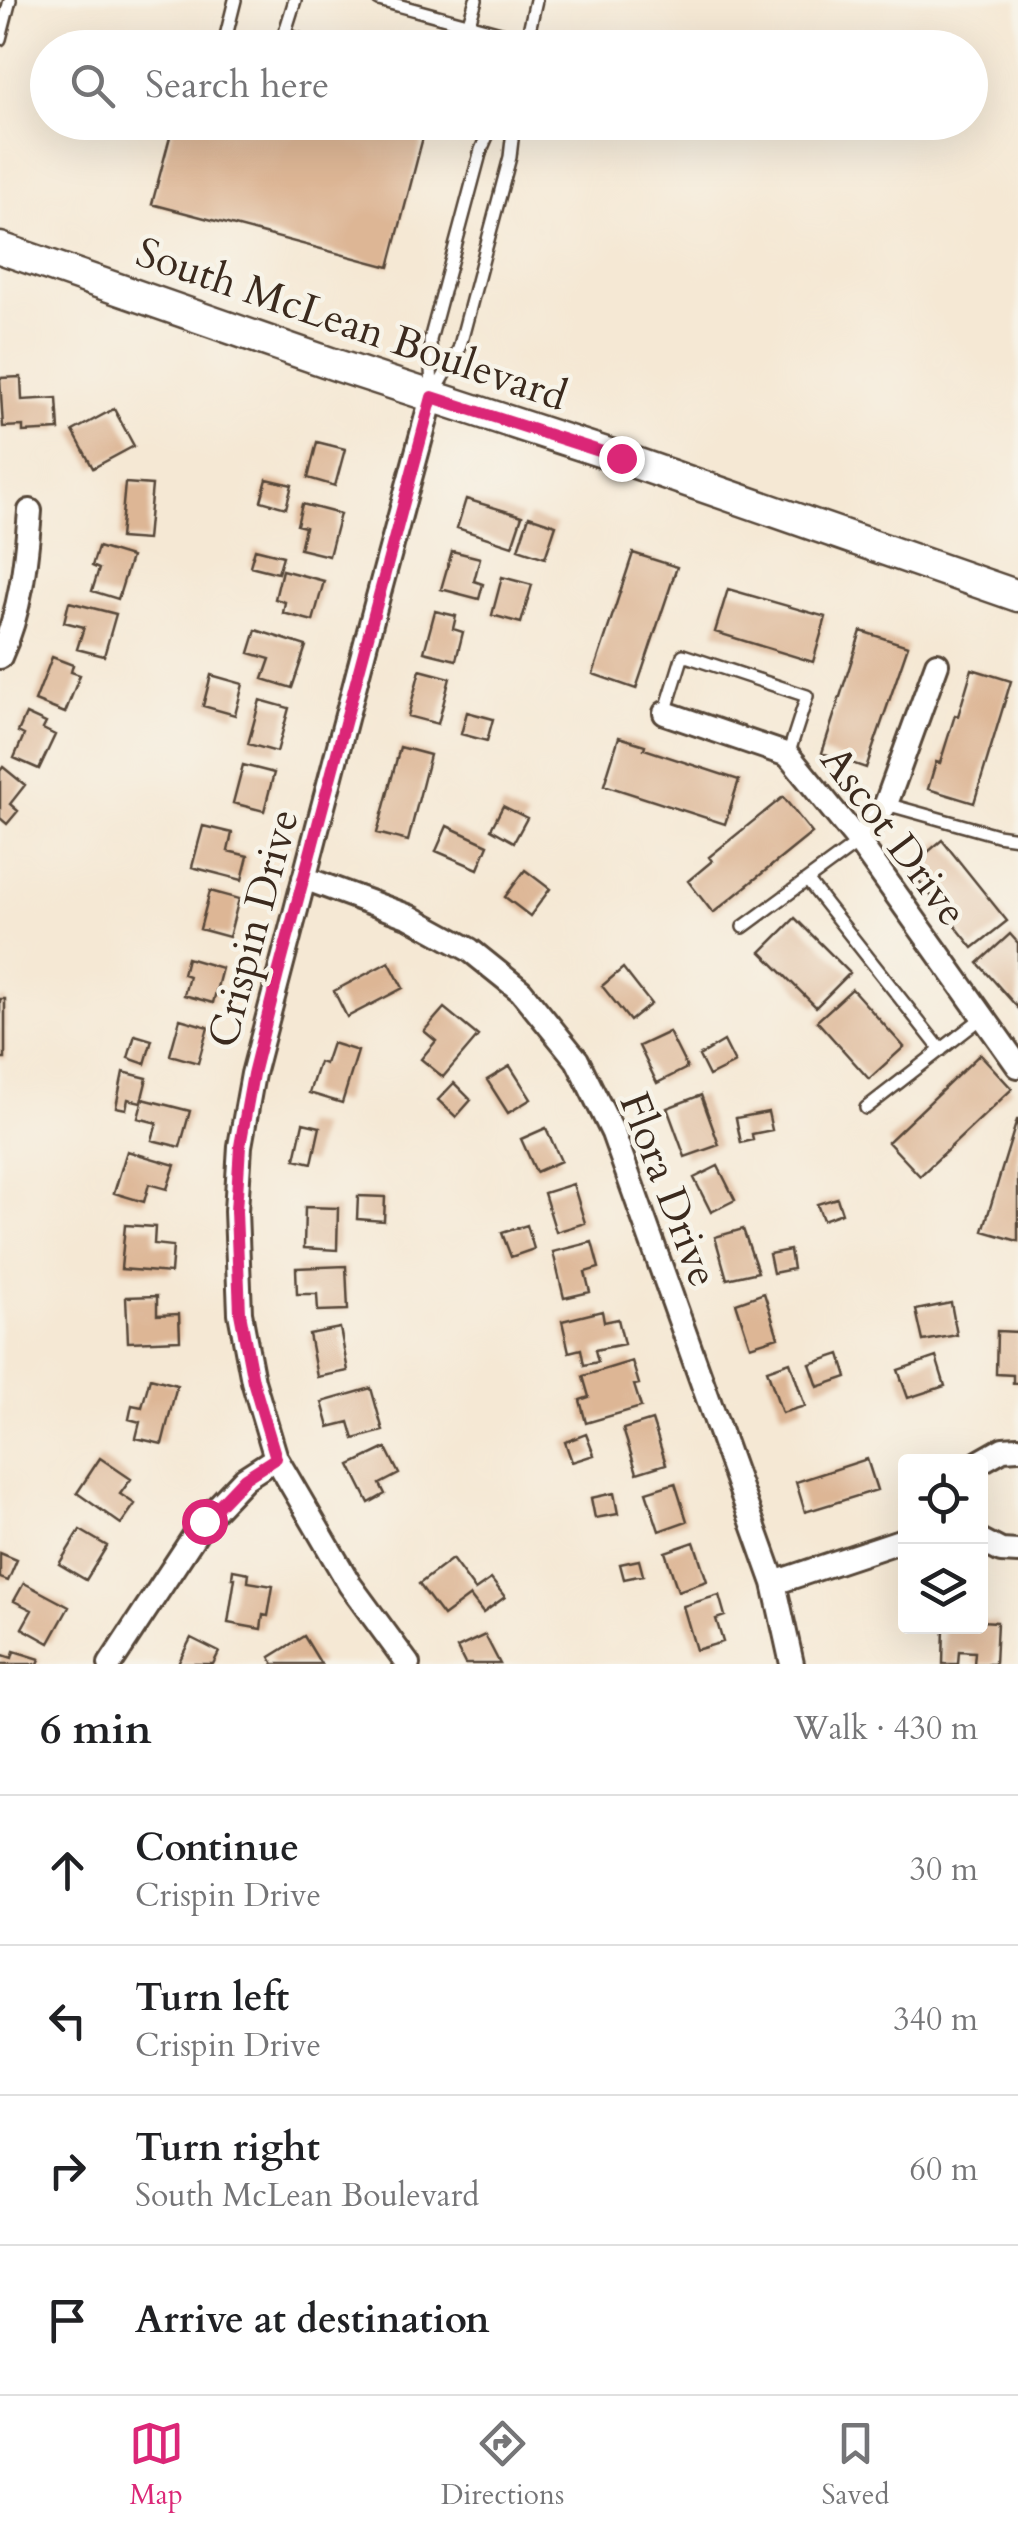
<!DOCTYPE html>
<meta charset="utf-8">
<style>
:root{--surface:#fff;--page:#f6f6f6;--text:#202124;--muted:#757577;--line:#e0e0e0;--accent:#db2777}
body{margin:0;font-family:Cardo,serif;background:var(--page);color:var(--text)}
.controls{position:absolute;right:30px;bottom:30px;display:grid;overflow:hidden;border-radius:10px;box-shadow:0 10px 40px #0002}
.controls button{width:90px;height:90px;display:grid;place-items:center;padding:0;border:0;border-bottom:2px solid var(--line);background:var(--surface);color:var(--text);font:50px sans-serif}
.stop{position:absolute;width:30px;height:30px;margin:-22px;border:8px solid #db2777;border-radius:50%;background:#fff}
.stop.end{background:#db2777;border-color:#fff;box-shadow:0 2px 10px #0008}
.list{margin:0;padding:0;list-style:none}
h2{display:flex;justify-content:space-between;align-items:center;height:130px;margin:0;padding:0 40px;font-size:42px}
h2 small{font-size:32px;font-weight:400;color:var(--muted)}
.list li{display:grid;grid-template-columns:65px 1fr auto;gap:30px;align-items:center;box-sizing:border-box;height:150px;padding:0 40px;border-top:2px solid var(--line)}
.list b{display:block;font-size:38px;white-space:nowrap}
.list p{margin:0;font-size:32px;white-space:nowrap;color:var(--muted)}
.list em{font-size:32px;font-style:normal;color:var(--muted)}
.icon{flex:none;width:55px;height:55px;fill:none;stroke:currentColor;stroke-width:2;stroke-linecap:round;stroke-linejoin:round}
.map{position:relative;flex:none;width:1018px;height:1664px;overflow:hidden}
.search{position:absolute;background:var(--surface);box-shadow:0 10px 40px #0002;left:30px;right:30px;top:30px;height:110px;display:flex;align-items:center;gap:25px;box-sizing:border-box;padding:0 35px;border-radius:55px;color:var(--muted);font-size:38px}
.sheet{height:730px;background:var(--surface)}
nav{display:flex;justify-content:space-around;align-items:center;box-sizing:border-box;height:140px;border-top:2px solid var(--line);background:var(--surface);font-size:28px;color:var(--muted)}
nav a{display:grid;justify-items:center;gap:5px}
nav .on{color:var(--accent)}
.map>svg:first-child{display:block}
.building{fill:#ddb695}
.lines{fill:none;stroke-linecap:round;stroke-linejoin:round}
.lane-casing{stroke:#574639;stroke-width:16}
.street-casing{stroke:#574639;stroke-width:28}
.secondary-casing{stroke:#574639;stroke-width:35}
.lane{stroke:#fff;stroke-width:11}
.street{stroke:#fff;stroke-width:22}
.secondary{stroke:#fff;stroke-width:30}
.route{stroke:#db2777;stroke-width:12}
.labels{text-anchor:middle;stroke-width:9;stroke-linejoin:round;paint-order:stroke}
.street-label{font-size:42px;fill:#3b2a1e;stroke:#f7f3e8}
</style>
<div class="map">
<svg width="1018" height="1664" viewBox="0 0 1018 1664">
<rect width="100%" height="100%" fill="#f7f3e8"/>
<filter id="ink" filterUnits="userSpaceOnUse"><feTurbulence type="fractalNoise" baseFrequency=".01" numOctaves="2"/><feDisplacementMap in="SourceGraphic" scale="20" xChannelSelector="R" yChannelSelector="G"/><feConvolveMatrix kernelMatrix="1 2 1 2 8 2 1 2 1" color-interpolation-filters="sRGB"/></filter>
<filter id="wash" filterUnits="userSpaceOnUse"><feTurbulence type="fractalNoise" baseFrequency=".0048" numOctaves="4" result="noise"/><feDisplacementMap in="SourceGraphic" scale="40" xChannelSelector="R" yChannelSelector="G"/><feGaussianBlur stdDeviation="2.25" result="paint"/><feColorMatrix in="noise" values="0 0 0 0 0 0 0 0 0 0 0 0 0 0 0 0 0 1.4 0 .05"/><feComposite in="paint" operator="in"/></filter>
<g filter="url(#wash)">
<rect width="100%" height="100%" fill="#f5e8d4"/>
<g id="blocks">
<path class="building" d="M 174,122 L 427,122 L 389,267 L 152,204 Z
M 21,377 L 22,400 L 57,398 L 59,430 L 23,432 L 23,426 L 3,427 L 0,378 Z
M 114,409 L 134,446 L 93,468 L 73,431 Z
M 317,442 L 345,449 L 335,486 L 308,478 Z
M 267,479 L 292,485 L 286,508 L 261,501 Z
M 125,483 L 152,485 L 147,540 L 120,538 Z
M 466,499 L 522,516 L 512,546 L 457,528 Z
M 302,504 L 340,514 L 329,556 L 300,549 L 305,527 L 297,525 Z
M 529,516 L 556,525 L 545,558 L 518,549 Z
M 98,547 L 131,557 L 118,599 L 92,591 L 99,569 L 92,566 Z
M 255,549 L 283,556 L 278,573 L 250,566 Z
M 452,551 L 480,558 L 474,581 L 483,584 L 479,599 L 441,589 Z
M 633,553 L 677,567 L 636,689 L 593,674 Z
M 282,570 L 324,581 L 313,621 L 283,613 L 285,602 L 275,599 Z
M 502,577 L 532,585 L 521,623 L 492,615 Z
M 728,589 L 826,617 L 813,662 L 715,632 Z
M 69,602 L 116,614 L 104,656 L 77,649 L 84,627 L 64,622 Z
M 435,611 L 456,616 L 453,629 L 463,632 L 456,660 L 424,652 Z
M 256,630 L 306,646 L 292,688 L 263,679 L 270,659 L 249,653 Z
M 861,631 L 908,646 L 866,768 L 822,753 Z
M 52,657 L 73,665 L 71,672 L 80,675 L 65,713 L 35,701 Z
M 972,669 L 1011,681 L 974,803 L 928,789 L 936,762 L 940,763 L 955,715 L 958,716 Z
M 420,670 L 450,678 L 438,724 L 408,716 Z
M 211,675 L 243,684 L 235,715 L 203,706 Z
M 260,700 L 289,708 L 277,752 L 248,744 Z
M 467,712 L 493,719 L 487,741 L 461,734 Z
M 26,714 L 46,723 L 43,729 L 55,735 L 39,769 L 14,758 L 24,735 L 18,732 Z
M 619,737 L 645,745 L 644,749 L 739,780 L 725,824 L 604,785 Z
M 400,747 L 430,755 L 408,841 L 377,833 Z
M 243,765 L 274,773 L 264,811 L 233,803 Z
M 3,767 L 25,785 L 10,804 L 18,811 L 7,824 L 0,818 L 0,771 Z
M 783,797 L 812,833 L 713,913 L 688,881 L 712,861 L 709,857 Z
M 503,806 L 527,818 L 514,842 L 491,829 Z
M 203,826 L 232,833 L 228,851 L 248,856 L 242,880 L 192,867 Z
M 447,826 L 488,845 L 478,869 L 436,851 Z
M 942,840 L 1007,921 L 973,948 L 909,868 Z
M 525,870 L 550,889 L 530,916 L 505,897 Z
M 210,891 L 239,899 L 229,937 L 200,929 Z
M 795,918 L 850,973 L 816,1007 L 761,952 Z
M 1010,934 L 1018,943 L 1018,1008 L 978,963 Z
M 187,958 L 222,968 L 213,1003 L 184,995 L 189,976 L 183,974 Z
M 389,962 L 403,988 L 347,1017 L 334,991 Z
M 623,968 L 651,1004 L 630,1021 L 602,986 Z
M 852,989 L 904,1047 L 869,1079 L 817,1021 Z
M 0,999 L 5,999 L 5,1059 L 0,1059 Z
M 444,1008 L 478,1036 L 443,1077 L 421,1059 L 436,1041 L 424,1031 Z
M 180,1019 L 208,1027 L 198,1063 L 170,1055 Z
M 669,1032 L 687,1068 L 657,1083 L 639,1046 Z
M 135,1035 L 152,1040 L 145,1064 L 128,1058 Z
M 724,1041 L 735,1063 L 709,1076 L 699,1056 Z
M 332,1043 L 358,1051 L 342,1103 L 309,1093 L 319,1062 L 325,1064 Z
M 980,1054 L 1012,1089 L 920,1176 L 888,1142 Z
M 510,1066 L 531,1099 L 508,1113 L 487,1080 Z
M 123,1072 L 147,1078 L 141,1102 L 128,1099 L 126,1109 L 116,1107 Z
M 454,1083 L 471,1100 L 456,1117 L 438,1100 Z
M 701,1095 L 719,1145 L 685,1157 L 667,1108 Z
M 143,1099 L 190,1111 L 180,1147 L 152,1140 L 157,1123 L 138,1118 Z
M 768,1112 L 772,1130 L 752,1134 L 753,1140 L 741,1143 L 736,1118 Z
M 1017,1120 L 1018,1120 L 1018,1241 L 983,1231 Z
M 303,1123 L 320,1127 L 312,1163 L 295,1159 Z
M 546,1128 L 561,1161 L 536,1172 L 521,1139 Z
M 127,1151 L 175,1165 L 167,1189 L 149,1184 L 144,1202 L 114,1193 Z
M 718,1166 L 735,1200 L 711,1212 L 694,1178 Z
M 573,1184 L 585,1223 L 556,1232 L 544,1193 Z
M 358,1196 L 385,1197 L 384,1221 L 357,1219 Z
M 837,1198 L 842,1213 L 823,1220 L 817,1204 Z
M 305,1207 L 338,1208 L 337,1250 L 304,1248 Z
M 125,1225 L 155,1227 L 154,1244 L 173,1246 L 171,1273 L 121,1269 Z
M 527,1225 L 534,1249 L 511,1257 L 502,1233 Z
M 743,1229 L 758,1272 L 727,1279 L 715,1237 Z
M 592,1242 L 599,1268 L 585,1272 L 590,1292 L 564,1298 L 553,1252 Z
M 790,1250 L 793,1269 L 773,1273 L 769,1254 Z
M 346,1266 L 348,1310 L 318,1311 L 317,1294 L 297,1294 L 296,1268 Z
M 764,1293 L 778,1337 L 750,1346 L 736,1303 Z
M 157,1296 L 157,1315 L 179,1314 L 180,1340 L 128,1342 L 126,1297 Z
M 951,1303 L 957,1335 L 923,1341 L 916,1310 Z
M 602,1311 L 604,1322 L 618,1319 L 624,1344 L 595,1350 L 598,1362 L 584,1365 L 581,1349 L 569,1352 L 562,1321 Z
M 340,1328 L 348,1371 L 317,1377 L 309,1334 Z
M 997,1331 L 1018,1332 L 1018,1383 L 1013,1383 L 1013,1375 L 996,1374 Z
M 840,1354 L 847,1377 L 818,1387 L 810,1364 Z
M 936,1357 L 945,1386 L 908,1398 L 898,1370 Z
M 632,1361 L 639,1384 L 634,1385 L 641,1407 L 586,1423 L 580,1400 L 589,1397 L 583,1376 Z
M 790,1362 L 805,1406 L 782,1413 L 767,1370 Z
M 150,1378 L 177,1385 L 162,1444 L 136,1438 L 140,1422 L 129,1419 L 132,1405 L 142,1407 Z
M 371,1388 L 383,1431 L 354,1439 L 349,1422 L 329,1427 L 322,1402 Z
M 652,1420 L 666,1464 L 637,1473 L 623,1429 Z
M 586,1434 L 594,1455 L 572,1462 L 565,1442 Z
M 386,1448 L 399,1474 L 380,1484 L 385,1494 L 369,1503 L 350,1465 Z
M 100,1458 L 131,1479 L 120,1494 L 135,1504 L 121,1524 L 77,1493 Z
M 867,1459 L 877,1490 L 805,1512 L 796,1482 Z
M 675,1483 L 687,1521 L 659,1531 L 646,1492 Z
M 614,1493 L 618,1514 L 595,1518 L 591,1498 Z
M 80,1530 L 107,1546 L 86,1580 L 59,1564 Z
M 694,1542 L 707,1581 L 678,1591 L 665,1552 Z
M 0,1553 L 17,1560 L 8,1581 L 0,1578 Z
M 452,1559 L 475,1590 L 491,1579 L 505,1597 L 483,1613 L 470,1596 L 443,1616 L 419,1584 Z
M 639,1560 L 643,1575 L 624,1579 L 620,1564 Z
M 233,1570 L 249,1573 L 248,1582 L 273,1586 L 268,1616 L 263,1615 L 261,1629 L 228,1623 L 235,1578 L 232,1578 Z
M 24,1583 L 69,1607 L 49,1643 L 22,1628 L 32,1610 L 14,1601 Z
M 719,1595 L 725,1616 L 716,1619 L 723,1642 L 696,1650 L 683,1606 Z
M 980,1621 L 997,1622 L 995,1664 L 974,1664 L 975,1652 L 959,1651 L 958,1664 L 943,1664 L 944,1626 L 980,1626 Z
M 485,1635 L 500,1664 L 465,1664 L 457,1648 Z
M 304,1636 L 321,1664 L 274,1664 L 270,1657 Z
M 191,1638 L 219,1652 L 213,1664 L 178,1664 Z
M 14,1651 L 40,1659 L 38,1664 L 0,1664 L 0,1654 L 12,1658 Z"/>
</g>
</g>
<g filter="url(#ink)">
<use href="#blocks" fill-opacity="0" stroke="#574639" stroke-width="2.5"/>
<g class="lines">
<g class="lane-casing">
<path id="lane" d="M 295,0 L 284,35 L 329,48
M 379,0 L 526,40
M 0,39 L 10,0
M 223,48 L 235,0
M 461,48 L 476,0
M 525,48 L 536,0
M 432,393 L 430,340 L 481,150 L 493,122
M 434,394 L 459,349 L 510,157 L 514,122
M 665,713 L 683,655 L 807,696 L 788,755
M 886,804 L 997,835 L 1018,838
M 807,880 L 941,1050
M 743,927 L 859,842
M 866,1108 L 983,1017"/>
</g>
<g class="street-casing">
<path id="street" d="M 0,657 C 21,611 26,561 30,511
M 665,713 L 788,755 L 859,842 L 1018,1066
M 859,842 L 886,804 L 937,664
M 304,878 L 410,917 L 470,950 L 521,991 L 577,1060 L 613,1133 L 774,1583 L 792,1664
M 980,1462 L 1003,1449 L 1018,1448
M 980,1540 L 1001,1551 L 1018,1552
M 774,1583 L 906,1539
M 110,1664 L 204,1521 L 245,1478 L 276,1458
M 408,1664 L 350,1585 L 276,1458 L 253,1381 L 240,1313 L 236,1211 L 240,1146 L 253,1074 L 375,608 L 432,397"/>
</g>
<g class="secondary-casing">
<path id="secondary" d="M 0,248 L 336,365 L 621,458 L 1018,596"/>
</g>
<use href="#lane" class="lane"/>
<use href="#street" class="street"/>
<use href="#secondary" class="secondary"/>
</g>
</g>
<g class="lines" filter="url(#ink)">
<path class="route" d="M 204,1521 L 245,1478 L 276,1458 L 253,1381 L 240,1313 L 236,1211 L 240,1146 L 253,1074 L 278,974 L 432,397 L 621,458"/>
</g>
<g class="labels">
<g class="street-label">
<text transform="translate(352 323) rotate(19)" y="15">South McLean Boulevard</text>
<text transform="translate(895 835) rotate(53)" y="15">Ascot Drive</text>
<text transform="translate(252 928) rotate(-75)" y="15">Crispin Drive</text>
<text transform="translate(670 1189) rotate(69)" y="15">Flora Drive</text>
</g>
</g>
</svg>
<div class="controls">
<button><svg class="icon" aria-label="locate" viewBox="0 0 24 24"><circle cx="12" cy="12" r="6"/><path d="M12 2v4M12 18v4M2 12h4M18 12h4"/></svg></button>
<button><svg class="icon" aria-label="layers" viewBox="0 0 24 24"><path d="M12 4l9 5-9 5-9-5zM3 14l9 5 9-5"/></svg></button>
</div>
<div class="stop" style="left:204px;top:1521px"></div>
<div class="stop end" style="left:621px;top:458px"></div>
<div class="search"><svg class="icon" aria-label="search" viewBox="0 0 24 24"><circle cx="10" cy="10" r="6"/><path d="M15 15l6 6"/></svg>Search here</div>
</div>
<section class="sheet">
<h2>6 min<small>Walk · 430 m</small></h2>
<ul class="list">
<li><svg class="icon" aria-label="ahead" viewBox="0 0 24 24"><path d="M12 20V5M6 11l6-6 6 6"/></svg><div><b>Continue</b><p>Crispin Drive</p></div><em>30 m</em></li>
<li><svg class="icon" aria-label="left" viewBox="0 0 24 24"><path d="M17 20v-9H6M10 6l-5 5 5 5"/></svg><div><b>Turn left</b><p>Crispin Drive</p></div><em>340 m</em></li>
<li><svg class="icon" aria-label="right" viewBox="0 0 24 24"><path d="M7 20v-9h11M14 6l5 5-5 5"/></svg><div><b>Turn right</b><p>South McLean Boulevard</p></div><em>60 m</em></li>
<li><svg class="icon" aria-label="arrive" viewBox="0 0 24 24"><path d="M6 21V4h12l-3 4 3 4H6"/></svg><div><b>Arrive at destination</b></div></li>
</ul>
</section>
<nav>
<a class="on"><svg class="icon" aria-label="map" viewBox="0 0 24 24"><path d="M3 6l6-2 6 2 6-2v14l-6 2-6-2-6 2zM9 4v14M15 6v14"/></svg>Map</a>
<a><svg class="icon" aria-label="directions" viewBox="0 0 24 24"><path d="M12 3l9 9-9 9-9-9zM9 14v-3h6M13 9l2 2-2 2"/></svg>Directions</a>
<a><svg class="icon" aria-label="saved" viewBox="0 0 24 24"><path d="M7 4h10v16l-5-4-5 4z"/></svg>Saved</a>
</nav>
